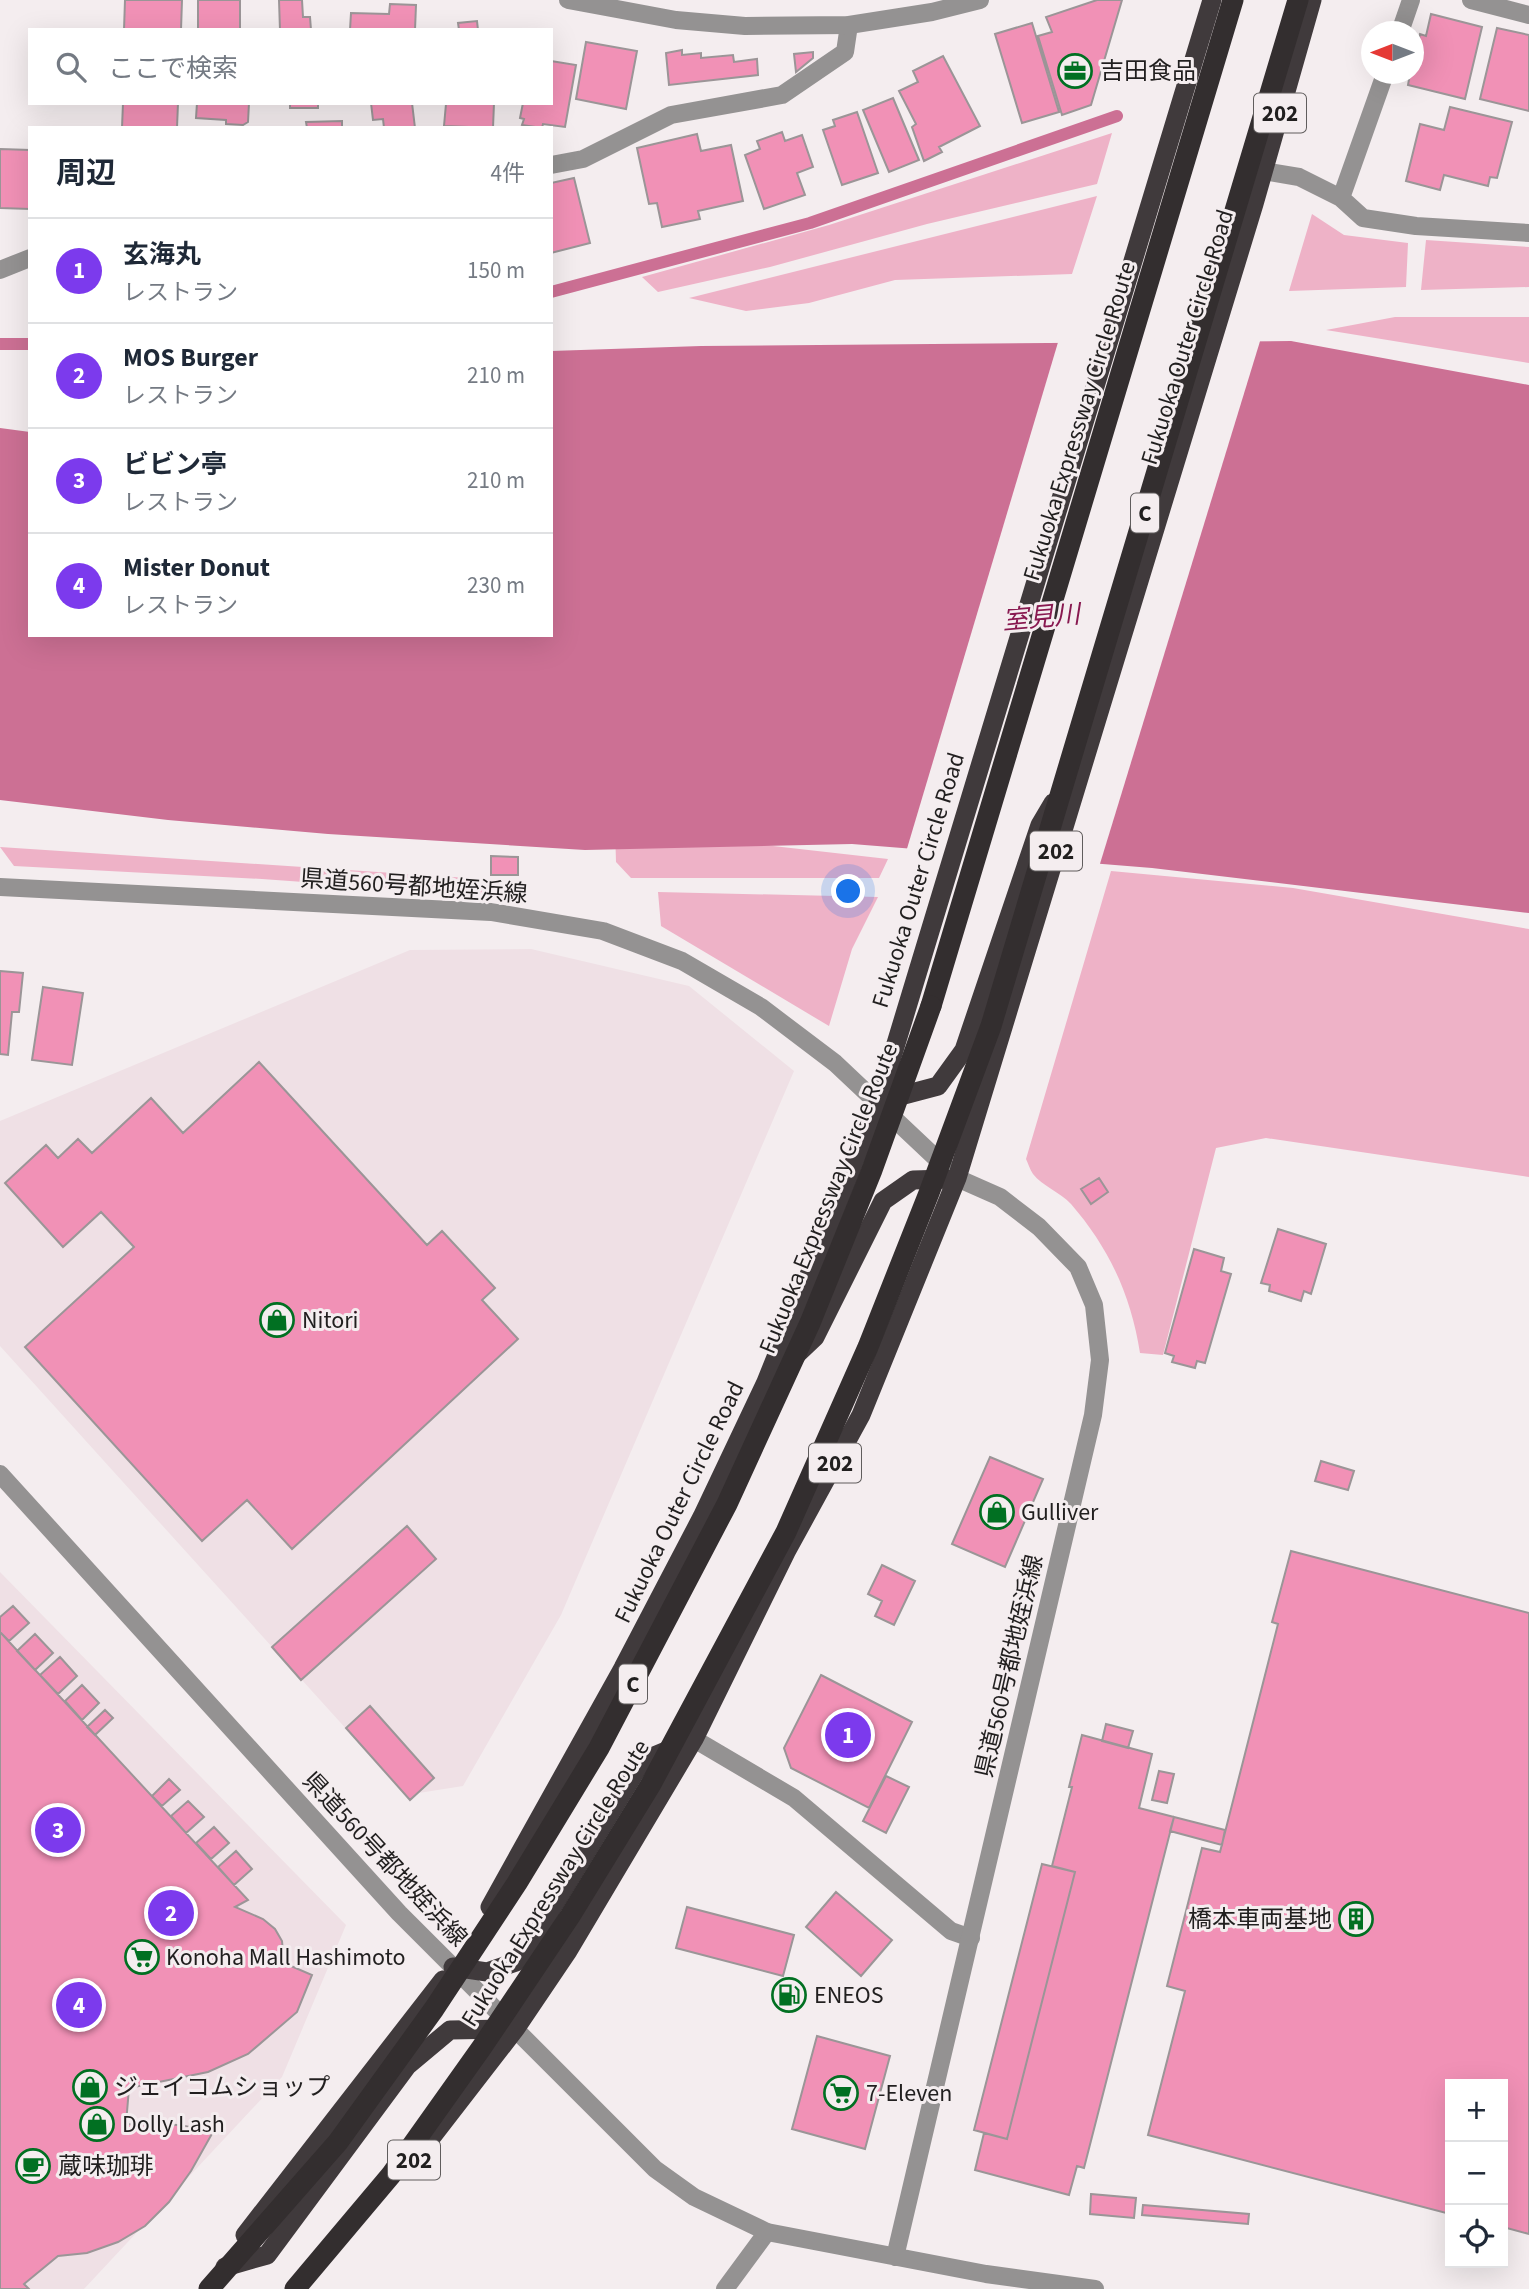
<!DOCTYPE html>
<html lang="ja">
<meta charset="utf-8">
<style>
:root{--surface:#fff;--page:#f6f6f7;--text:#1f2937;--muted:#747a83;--line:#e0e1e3;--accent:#7c3aed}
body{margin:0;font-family:"Source Sans 3","Noto Sans JP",sans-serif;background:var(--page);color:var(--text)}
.controls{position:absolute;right:21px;bottom:21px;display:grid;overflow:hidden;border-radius:0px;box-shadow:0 7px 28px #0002}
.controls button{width:63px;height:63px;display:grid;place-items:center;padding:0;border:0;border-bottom:2px solid var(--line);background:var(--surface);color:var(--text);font:35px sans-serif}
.compass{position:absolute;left:1361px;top:21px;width:63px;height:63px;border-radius:50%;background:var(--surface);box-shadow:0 7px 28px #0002;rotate:270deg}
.you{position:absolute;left:849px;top:892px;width:24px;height:24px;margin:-18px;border:5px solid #fff;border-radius:50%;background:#1a73e8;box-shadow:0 0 0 10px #1a73e833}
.badge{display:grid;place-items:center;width:46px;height:46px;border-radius:50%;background:var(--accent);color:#fff;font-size:23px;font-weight:700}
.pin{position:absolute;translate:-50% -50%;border:4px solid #fff;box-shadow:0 2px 7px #0006}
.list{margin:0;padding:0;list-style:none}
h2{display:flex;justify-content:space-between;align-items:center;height:91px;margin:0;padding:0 28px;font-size:30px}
h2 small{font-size:23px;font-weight:400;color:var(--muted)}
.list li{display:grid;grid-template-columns:46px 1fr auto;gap:21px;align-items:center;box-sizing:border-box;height:105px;padding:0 28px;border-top:2px solid var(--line)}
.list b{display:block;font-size:26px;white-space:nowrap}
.list p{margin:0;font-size:23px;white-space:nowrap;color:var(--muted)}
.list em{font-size:23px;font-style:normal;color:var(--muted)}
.icon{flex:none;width:38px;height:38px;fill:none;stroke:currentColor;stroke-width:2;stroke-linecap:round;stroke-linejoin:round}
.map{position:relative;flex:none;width:1529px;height:2289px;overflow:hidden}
.search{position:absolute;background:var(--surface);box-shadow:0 7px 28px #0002;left:28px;top:28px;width:525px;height:77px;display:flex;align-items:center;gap:18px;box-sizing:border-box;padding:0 24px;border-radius:0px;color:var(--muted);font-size:26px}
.panel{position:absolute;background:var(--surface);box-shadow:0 7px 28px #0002;left:28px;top:126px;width:525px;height:511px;border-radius:0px}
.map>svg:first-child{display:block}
.built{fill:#efe0e5}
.green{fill:#eeb2c7}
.water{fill:#cc7094}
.pier{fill:#f4edef}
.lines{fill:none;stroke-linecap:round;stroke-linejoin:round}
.stream{stroke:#cc7094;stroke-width:12}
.building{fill:#f191b6;stroke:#9b9597;stroke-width:2}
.minor{stroke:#949292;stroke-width:18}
.tertiary{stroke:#949292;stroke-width:18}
.trunk{stroke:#403a3c;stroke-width:19}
.motorway{stroke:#332e2f;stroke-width:21}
.motorway-bridge{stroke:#332e2f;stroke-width:21}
.labels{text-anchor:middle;stroke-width:6;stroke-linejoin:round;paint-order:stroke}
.shield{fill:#f4edef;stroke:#605d5d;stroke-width:2}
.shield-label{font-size:23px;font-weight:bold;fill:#211f1f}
.poi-label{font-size:24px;fill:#211f1f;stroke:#f4edef;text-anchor:start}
.street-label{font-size:24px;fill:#211f1f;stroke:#f4edef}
.water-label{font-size:26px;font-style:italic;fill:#881950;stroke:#f4edef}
</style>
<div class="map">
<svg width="1529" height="2289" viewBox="0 0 1529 2289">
<rect width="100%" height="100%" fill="#f4edef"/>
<path class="built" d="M 531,949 L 689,986 L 794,1071 L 561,1615 L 463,1786 L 406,1795 L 0,1346 L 0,1121 L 410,950 Z
M 0,1572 L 346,1925 L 282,2077 L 84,2289 L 0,2289 Z"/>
<path class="green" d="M 1112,133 L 1097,184 L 927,224 L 770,267 L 658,292 L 642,277 L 829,225 Z
M 1097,196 L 1072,274 L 895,280 L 809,303 L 746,311 L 689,298 Z
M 1312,214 L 1344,235 L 1408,243 L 1406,287 L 1289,291 Z
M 1426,240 L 1529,247 L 1529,287 L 1421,290 Z
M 1395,317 L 1529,317 L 1529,363 L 1326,330 Z
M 615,828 L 888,859 L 879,878 L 631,878 L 616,862 Z
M 0,847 L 483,879 L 484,895 L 262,879 L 14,866 Z
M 1111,871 L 1293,888 L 1529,929 L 1529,1177 L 1266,1138 L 1216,1148 L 1163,1355 L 1140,1353 C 1131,1295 1109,1248 1071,1204 C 1060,1192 1042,1186 1033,1174 C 1030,1170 1028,1163 1026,1159 Z
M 658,892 L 878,897 L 852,949 L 829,1026 L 661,926 Z"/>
<path class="water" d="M 1291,341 L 1529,385 L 1529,913 L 1152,868 L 852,844 L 585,850 L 328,834 L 168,820 L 0,800 L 0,428 L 30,432 L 30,635 L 551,635 L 551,351 L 701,346 Z"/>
<path class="pier" d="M 1261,338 L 1099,867 L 906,852 L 1059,339 Z"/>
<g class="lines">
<path class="stream" d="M 551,292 L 810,223 L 1117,116
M 0,344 L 30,344"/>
</g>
<path class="building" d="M 125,0 L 182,0 L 181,30 L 124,30 Z
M 198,0 L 240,0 L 240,30 L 198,30 Z
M 279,0 L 302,0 L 303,17 L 310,17 L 311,30 L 280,30 Z
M 1097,0 L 1122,0 L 1091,105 L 1062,115 L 1038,36 L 1052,32 L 1046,17 Z
M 390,4 L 416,5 L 415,30 L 350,30 L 351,13 L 389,14 Z
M 1431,14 L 1482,27 L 1465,99 L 1408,85 L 1410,74 L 1414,74 L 1414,60 L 1420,34 L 1426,36 Z
M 477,21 L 478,30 L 459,30 L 458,23 Z
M 1032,23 L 1059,112 L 1022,123 L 995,34 Z
M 1497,28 L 1529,35 L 1529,111 L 1480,99 Z
M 586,42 L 637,51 L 626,109 L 576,99 Z
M 682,50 L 682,55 L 701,53 L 701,58 L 733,55 L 734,62 L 757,59 L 758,75 L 669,85 L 666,53 Z
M 813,52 L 813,58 L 796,72 L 794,54 Z
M 943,56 L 980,126 L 939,147 L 942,152 L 924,161 L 912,127 L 916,124 L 899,91 L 918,82 L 913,71 Z
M 551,61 L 576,65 L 565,127 L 543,124 L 542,128 L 522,125 L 524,119 L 520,118 L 523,103 L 551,103 Z
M 893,98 L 919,160 L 889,172 L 863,110 Z
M 123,103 L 178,103 L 177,128 L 122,128 Z
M 197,103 L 249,103 L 248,122 L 243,125 L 226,124 L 226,120 L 196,118 Z
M 290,103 L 318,103 L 318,108 L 290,108 Z
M 371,103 L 412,103 L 415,128 L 384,128 L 383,119 L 373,120 Z
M 494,103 L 493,128 L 444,126 L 446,104 Z
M 1450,107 L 1512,122 L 1497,178 L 1490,177 L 1488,186 L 1444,175 L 1440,190 L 1406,181 L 1420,124 L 1444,130 Z
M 857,112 L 878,173 L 842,185 L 823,130 L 835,126 L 833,120 Z
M 342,121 L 342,128 L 307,128 L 306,122 Z
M 782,132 L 785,141 L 802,135 L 813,167 L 797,173 L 805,195 L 764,209 L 745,155 L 760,149 L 757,141 Z
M 697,134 L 701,151 L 731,145 L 743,201 L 698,211 L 700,219 L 662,227 L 657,203 L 649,204 L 637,148 Z
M 0,149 L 30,150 L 30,209 L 0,208 Z
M 574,178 L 590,243 L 551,253 L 551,183 Z
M 491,856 L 518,857 L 518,875 L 491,875 Z
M 0,971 L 23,973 L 19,1012 L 12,1012 L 8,1055 L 0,1054 Z
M 43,987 L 83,993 L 72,1065 L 32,1060 Z
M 259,1062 L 427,1245 L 442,1231 L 495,1288 L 482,1300 L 518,1339 L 292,1549 L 247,1500 L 202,1541 L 25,1347 L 134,1247 L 101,1212 L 63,1247 L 5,1183 L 46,1145 L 58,1158 L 78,1139 L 92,1153 L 151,1098 L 183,1133 Z
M 1099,1178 L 1108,1192 L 1091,1204 L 1081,1189 Z
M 1278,1229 L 1326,1244 L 1311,1294 L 1304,1291 L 1301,1301 L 1269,1291 L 1270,1285 L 1261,1283 Z
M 1194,1249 L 1224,1258 L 1221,1271 L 1231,1274 L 1205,1363 L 1197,1361 L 1195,1368 L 1172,1362 L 1174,1356 L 1165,1353 Z
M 990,1457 L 1043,1479 L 1005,1567 L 952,1544 Z
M 1321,1461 L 1354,1471 L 1348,1490 L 1315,1481 Z
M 407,1526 L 436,1559 L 301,1680 L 272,1647 Z
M 1291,1551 L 1529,1613 L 1529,2234 L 1503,2227 L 1503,2084 L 1450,2084 L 1450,2214 L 1148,2135 L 1185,1991 L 1167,1986 L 1202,1848 L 1220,1852 L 1278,1624 L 1272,1622 Z
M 882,1565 L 915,1581 L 894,1625 L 875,1616 L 882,1601 L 868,1594 Z
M 13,1606 L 29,1623 L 9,1641 L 0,1632 L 0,1617 Z
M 0,1632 L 248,1900 L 235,1907 L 263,1919 L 275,1929 L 282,1941 L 284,1963 L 312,1975 L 297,2012 L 248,2054 L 208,2072 L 129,2088 L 126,2124 L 180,2125 L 213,2132 L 191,2171 L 169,2202 L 145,2226 L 118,2242 L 87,2253 L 58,2256 L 24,2284 L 29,2289 L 0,2289 Z
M 35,1634 L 53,1653 L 35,1670 L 17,1651 Z
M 60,1657 L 77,1676 L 58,1694 L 40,1675 Z
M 821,1675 L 912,1722 L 869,1808 L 791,1768 L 784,1748 Z
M 82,1685 L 99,1703 L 82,1720 L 65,1701 Z
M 370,1706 L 434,1778 L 410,1800 L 346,1728 Z
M 105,1710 L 113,1718 L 95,1735 L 87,1727 Z
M 1106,1724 L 1133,1731 L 1128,1748 L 1102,1741 Z
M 1082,1735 L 1152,1754 L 1139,1808 L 1174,1817 L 1084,2168 L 1077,2166 L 1069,2195 L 975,2170 L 984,2133 L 1007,2139 L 1075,1872 L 1052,1866 L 1072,1787 L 1069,1787 Z
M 1159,1771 L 1174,1774 L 1167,1803 L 1152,1800 Z
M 886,1776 L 909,1787 L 886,1833 L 863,1821 Z
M 169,1779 L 180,1790 L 162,1806 L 152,1796 Z
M 188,1801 L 204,1817 L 186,1833 L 171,1816 Z
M 1174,1817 L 1225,1830 L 1222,1845 L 1170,1831 Z
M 214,1827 L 229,1843 L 211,1859 L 196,1843 Z
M 236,1851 L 252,1869 L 234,1885 L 218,1867 Z
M 1042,1864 L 1075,1872 L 1007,2139 L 974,2130 Z
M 836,1892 L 892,1940 L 861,1976 L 806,1927 Z
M 687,1907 L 794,1935 L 783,1976 L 676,1948 Z
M 817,2036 L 890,2056 L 865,2149 L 792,2129 Z
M 1091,2194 L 1136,2198 L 1134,2218 L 1090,2214 Z
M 1143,2205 L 1249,2214 L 1248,2224 L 1142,2215 Z"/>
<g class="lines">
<path class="minor" d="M 1471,0 L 1529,15
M 1400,32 L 1411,0
M 551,165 L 583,159 L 671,115 L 782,95 L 845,52 L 849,25
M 1263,171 L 1299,177 L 1341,198 L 1363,218 L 1416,226 L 1529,233
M 1341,198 L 1385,74
M 0,270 L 30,258
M 694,1739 L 794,1798 L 951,1931 L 971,1938
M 725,2289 L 767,2232"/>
<path class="tertiary" d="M 568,0 L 676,20 L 745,26 L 849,25 L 932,12 L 980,0
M 0,887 L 491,912 L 603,931 L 682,961 L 761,1007 L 835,1063 L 957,1178 L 1000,1197 L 1039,1227 L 1078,1267 L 1094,1305 L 1100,1360 L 1093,1415 L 895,2257
M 0,1474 L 399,1913 L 655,2169 L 694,2197 L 767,2232 L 986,2274 L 1095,2289"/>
<path class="trunk" d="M 885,1100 L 938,1086 L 964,1050 L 1040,825 L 1053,803
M 796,1355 L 815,1337 L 883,1201 L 913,1180 L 947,1179
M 490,1907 L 623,1668 L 702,1517 L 766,1382 L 878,1103 L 1212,0
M 453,1967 L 487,1972 L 516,1962 L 541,1926 L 642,1761 L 678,1746
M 407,2169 L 516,2028 L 568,1951 L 694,1739 L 786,1552 L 861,1415 L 957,1178 L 1254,204 L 1312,0
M 245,2235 L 443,1980
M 225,2267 L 267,2255 L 407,2066 L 450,2030 L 506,2029"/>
<path class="motorway" d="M 931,1006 L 1233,0"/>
<path class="motorway-bridge" d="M 209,2289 L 338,2142 L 434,2009 L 517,1883 L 599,1748 L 727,1504 L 810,1323 L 872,1170 L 931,1006
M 295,2289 L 391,2175 L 482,2047 L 570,1916 L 651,1784 L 786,1532 L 868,1347 L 929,1193 L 991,1026 L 1298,0"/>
</g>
<defs>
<g id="office-ring" transform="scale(1.75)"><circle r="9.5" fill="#f4edef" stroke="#017022" stroke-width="1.5"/><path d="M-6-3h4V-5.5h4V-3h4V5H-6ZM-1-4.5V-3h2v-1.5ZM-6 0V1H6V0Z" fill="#017022"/></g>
<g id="shop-ring" transform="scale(1.75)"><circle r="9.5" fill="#f4edef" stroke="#017022" stroke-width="1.5"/><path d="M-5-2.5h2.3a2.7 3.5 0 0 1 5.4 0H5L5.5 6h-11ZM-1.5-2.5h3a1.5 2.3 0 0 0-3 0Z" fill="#017022"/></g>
<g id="building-ring" transform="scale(1.75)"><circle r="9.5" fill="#f4edef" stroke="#017022" stroke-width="1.5"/><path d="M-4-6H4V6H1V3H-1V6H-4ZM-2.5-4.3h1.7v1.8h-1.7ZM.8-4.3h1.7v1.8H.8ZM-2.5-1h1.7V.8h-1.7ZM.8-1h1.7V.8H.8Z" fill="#017022"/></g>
<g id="supermarket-ring" transform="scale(1.75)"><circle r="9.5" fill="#f4edef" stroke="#017022" stroke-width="1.5"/><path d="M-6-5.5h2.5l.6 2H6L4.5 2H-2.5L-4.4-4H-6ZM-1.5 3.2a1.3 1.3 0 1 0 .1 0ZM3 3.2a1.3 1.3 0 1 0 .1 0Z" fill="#017022"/></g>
<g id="fuel-ring" transform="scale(1.75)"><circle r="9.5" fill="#f4edef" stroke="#017022" stroke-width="1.5"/><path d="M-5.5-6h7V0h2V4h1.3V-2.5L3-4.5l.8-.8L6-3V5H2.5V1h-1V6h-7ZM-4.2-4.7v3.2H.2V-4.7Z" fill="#017022"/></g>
<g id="cafe-ring" transform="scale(1.75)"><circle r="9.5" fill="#f4edef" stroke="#017022" stroke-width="1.5"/><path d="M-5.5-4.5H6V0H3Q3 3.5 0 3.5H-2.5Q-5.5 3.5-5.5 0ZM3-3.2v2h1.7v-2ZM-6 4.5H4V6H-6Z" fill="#017022"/></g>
</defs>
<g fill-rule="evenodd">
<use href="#office-ring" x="1075" y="71"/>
<use href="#shop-ring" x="277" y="1320"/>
<use href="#shop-ring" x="997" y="1512"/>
<use href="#building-ring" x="1356" y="1919"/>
<use href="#supermarket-ring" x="142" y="1957"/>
<use href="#fuel-ring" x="789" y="1995"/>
<use href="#shop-ring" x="90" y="2087"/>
<use href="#supermarket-ring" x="841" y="2093"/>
<use href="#shop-ring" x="97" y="2124"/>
<use href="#cafe-ring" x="33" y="2166"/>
</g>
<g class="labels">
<g class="shield">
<rect x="1254" y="93.5" width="52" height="39" rx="5"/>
<rect x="1131" y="493.5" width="28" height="39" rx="5"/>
<rect x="1030" y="831.5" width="52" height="39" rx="5"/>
<rect x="809" y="1443.5" width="52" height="39" rx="5"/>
<rect x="619" y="1664.5" width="28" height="39" rx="5"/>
<rect x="388" y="2140.5" width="52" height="39" rx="5"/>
</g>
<g class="shield-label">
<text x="1280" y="121">202</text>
<text x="1145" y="521">C</text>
<text x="1056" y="859">202</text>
<text x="835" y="1471">202</text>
<text x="633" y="1692">C</text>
<text x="414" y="2168">202</text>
</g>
<g class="poi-label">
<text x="1100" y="79">吉田食品</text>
<text x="302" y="1328">Nitori</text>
<text x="1021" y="1520">Gulliver</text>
<text x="1332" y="1927" text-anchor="end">橋本車両基地</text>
<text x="166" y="1965">Konoha Mall Hashimoto</text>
<text x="814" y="2003">ENEOS</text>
<text x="114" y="2095">ジェイコムショップ</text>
<text x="866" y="2101">7-Eleven</text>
<text x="122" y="2132">Dolly Lash</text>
<text x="58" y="2174">蔵味珈琲</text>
</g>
<g class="street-label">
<text transform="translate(1187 337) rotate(-73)" y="8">Fukuoka Outer Circle Road</text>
<text transform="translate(1079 421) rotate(-73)" y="8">Fukuoka Expressway Circle Route</text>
<text transform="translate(918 880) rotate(-73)" y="8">Fukuoka Outer Circle Road</text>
<text transform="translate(414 886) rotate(4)" y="8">県道560号都地姪浜線</text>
<text transform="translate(828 1198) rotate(-68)" y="8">Fukuoka Expressway Circle Route</text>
<text transform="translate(679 1502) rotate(-64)" y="8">Fukuoka Outer Circle Road</text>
<text transform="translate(1009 1666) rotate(-77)" y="8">県道560号都地姪浜線</text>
<text transform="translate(385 1859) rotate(47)" y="8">県道560号都地姪浜線</text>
<text transform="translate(555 1883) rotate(-58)" y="8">Fukuoka Expressway Circle Route</text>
</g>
<g class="water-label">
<text transform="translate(1041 617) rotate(-5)" y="9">室見川</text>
</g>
</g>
</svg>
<div class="controls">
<button>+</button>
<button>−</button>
<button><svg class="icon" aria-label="locate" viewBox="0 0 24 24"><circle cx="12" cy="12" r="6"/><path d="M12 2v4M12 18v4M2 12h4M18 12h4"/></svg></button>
</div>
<svg class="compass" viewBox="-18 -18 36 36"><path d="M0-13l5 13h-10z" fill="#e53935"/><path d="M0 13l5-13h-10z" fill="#747a83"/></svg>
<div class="you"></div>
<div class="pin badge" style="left:848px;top:1735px">1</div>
<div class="pin badge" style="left:171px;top:1913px">2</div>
<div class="pin badge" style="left:58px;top:1830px">3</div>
<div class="pin badge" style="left:79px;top:2005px">4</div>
<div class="search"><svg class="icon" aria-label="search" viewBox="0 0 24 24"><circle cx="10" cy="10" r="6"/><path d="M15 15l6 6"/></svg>ここで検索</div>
<section class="panel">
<h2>周辺<small>4件</small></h2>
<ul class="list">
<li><span class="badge">1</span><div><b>玄海丸</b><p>レストラン</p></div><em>150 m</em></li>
<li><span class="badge">2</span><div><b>MOS Burger</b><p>レストラン</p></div><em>210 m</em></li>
<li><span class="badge">3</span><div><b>ビビン亭</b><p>レストラン</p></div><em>210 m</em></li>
<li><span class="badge">4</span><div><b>Mister Donut</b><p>レストラン</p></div><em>230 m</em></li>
</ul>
</section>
</div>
